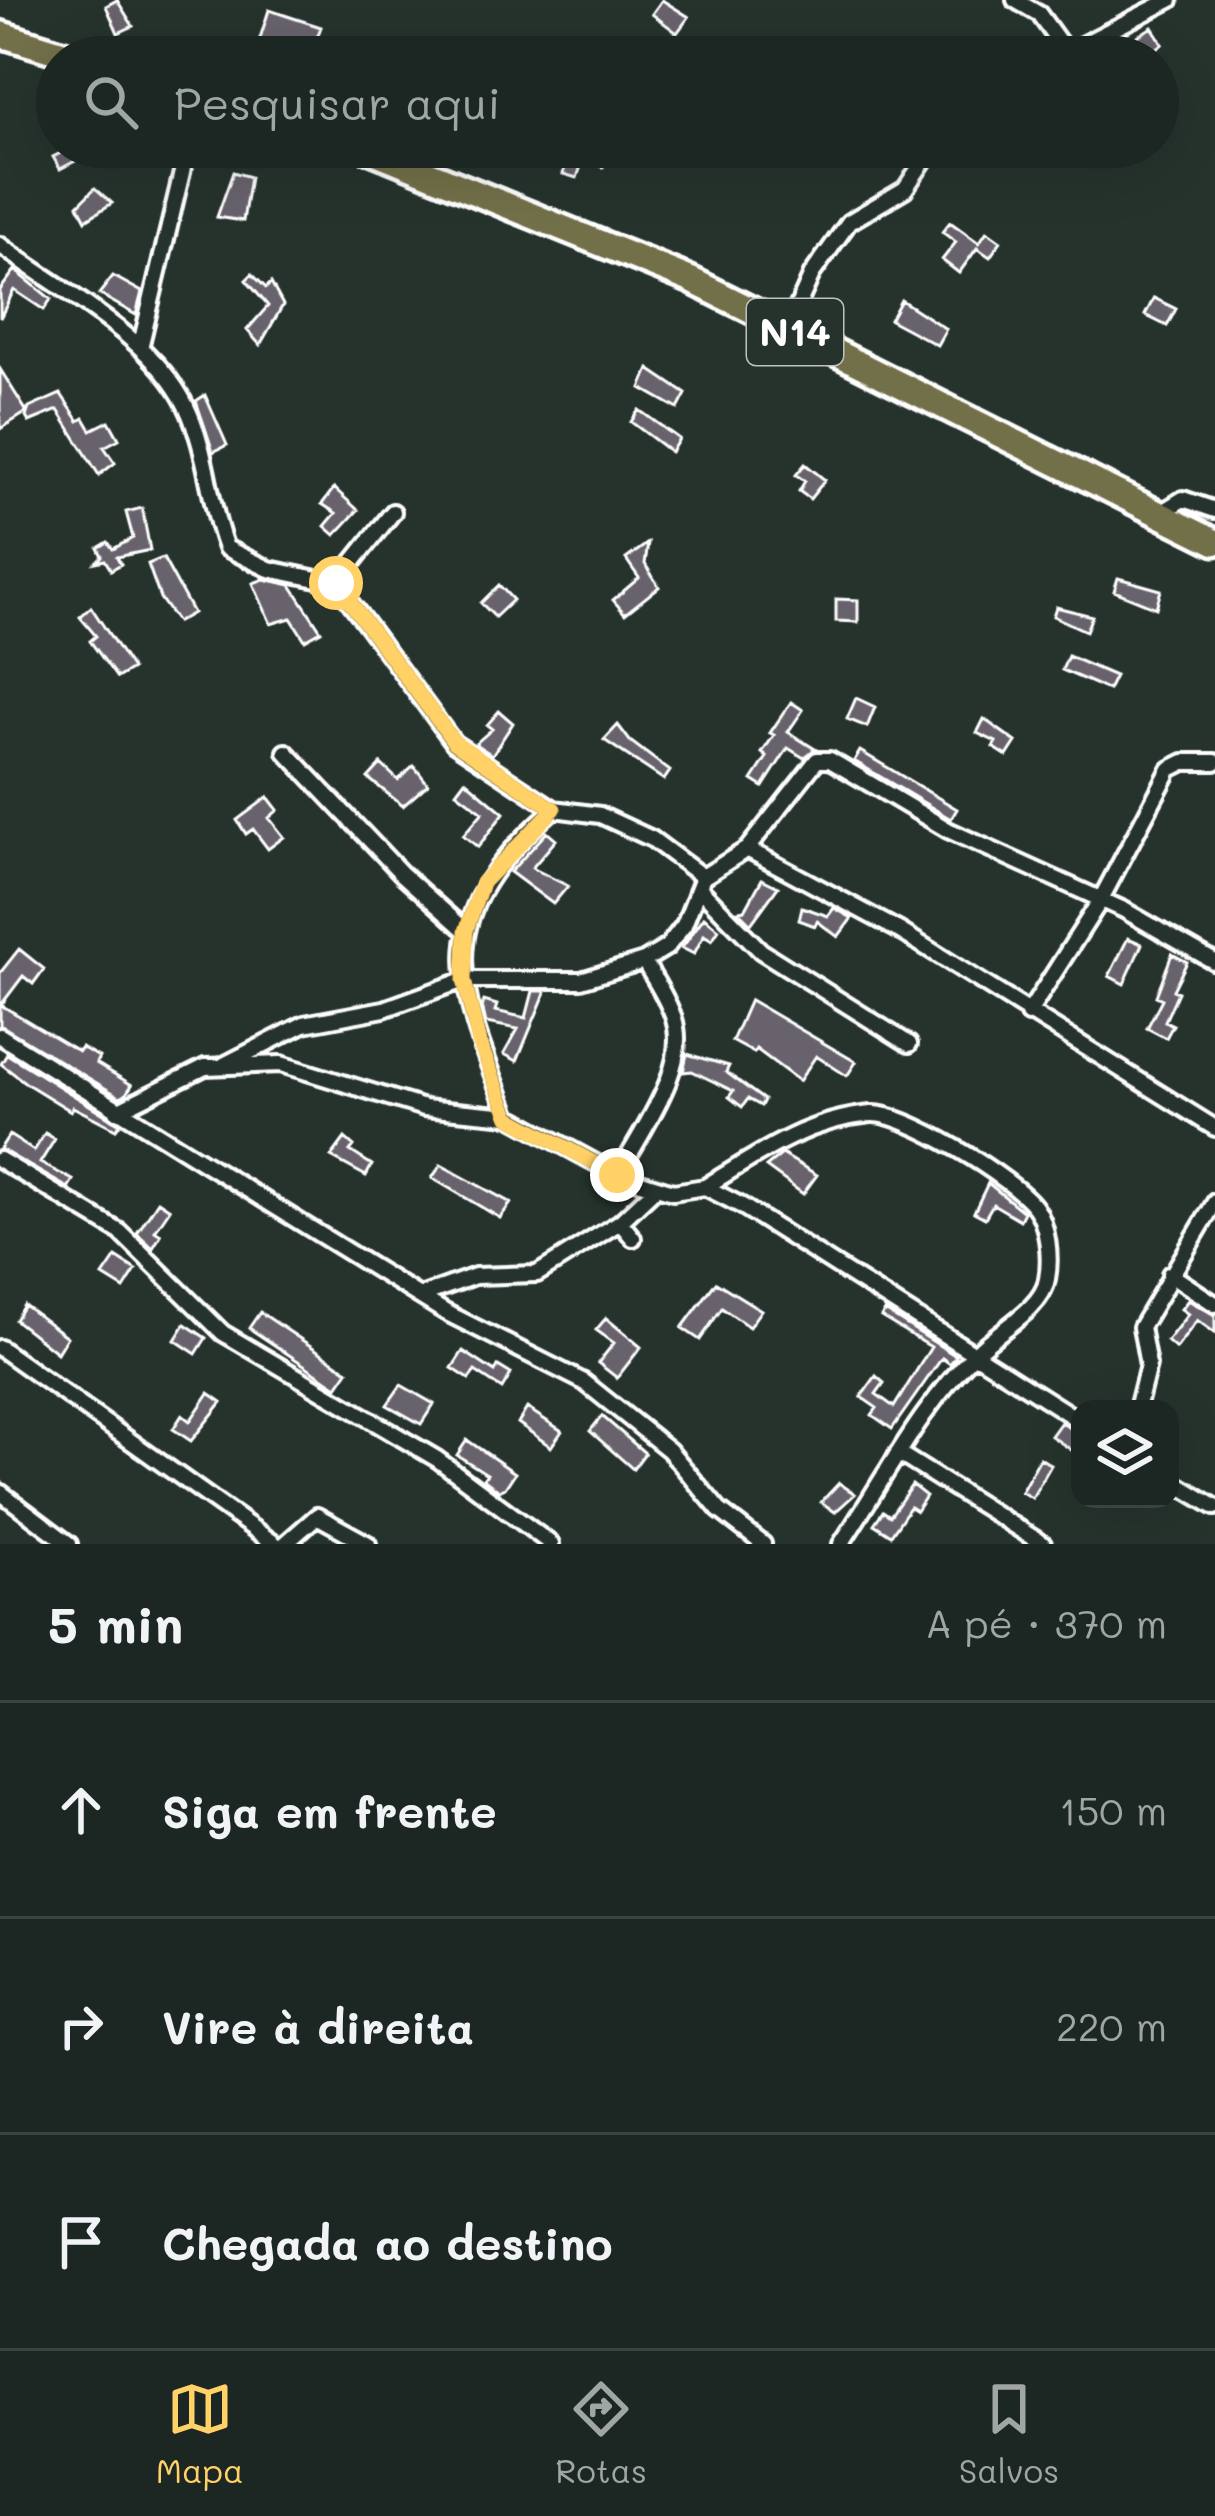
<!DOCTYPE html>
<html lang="pt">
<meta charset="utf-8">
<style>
:root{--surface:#1c2622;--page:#29322f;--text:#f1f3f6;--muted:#a0a5a5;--line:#3a4340;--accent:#ffd166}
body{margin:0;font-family:Mali,sans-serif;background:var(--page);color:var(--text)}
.controls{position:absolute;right:36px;bottom:36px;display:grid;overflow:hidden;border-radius:24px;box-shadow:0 12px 48px #0002}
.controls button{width:108px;height:108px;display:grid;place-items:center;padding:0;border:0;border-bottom:3px solid var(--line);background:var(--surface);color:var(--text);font:60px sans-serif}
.stop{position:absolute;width:36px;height:36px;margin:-27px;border:9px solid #ffd166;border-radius:50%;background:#fff}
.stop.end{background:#ffd166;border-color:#fff;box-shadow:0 3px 12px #0008}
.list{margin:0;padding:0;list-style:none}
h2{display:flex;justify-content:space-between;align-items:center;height:156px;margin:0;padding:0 48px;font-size:51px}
h2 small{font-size:39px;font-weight:400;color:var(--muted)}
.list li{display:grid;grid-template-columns:78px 1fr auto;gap:36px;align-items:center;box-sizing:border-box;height:216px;padding:0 48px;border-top:3px solid var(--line)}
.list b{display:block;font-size:45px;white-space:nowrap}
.list em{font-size:39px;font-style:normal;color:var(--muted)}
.icon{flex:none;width:66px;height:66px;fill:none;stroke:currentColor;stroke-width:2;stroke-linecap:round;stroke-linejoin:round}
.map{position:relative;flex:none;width:1215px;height:1544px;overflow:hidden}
.search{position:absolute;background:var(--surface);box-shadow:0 12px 48px #0002;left:36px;right:36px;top:36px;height:132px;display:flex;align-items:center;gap:30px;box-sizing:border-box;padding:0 42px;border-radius:66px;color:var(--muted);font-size:45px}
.sheet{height:804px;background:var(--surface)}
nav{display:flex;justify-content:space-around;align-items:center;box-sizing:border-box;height:168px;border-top:3px solid var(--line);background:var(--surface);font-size:33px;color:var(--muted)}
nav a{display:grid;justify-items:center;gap:6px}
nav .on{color:var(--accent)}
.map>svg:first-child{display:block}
.building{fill:#67626d;stroke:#fff;stroke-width:3}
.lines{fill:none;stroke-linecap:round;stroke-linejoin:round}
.minor-casing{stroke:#fff;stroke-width:22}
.primary-casing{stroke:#fff;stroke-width:33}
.minor{stroke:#26332d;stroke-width:14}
.primary{stroke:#726f4a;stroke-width:24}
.route{stroke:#ffd166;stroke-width:15}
.labels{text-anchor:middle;stroke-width:12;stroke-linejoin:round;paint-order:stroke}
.shield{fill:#26332d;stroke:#bec2c0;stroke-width:3}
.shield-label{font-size:39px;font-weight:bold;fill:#fff}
</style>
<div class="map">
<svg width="1215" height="1544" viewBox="0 0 1215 1544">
<rect width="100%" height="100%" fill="#26332d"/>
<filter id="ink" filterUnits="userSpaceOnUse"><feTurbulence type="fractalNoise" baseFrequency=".00833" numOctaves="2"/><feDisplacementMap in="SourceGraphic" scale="24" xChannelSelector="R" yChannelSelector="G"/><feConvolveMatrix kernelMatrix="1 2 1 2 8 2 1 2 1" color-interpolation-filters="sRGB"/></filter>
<g filter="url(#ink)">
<path class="building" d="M 117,0 L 133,26 L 118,33 L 106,6 Z
M 662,0 L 689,17 L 677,33 L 652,14 Z
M 269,10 L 321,27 L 311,53 L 275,43 L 272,57 L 254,57 Z
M 1152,27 L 1163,44 L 1144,56 L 1140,50 L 1120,57 L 1112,42 L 1125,36 L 1128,42 Z
M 73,147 L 101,147 L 97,149 L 101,157 L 89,163 L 85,156 L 60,169 L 53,157 Z
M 571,147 L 609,147 L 603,167 L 583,160 L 577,178 L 563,174 Z
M 233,172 L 250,177 L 243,221 L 217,217 Z
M 95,188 L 112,203 L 86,220 L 78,205 Z
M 950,222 L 979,243 L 987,231 L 1001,241 L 990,257 L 977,248 L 959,273 L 942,260 L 956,242 L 942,232 Z
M 15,270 L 51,299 L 44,310 L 14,290 L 0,318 L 0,290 Z
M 252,274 L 266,288 L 271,283 L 283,305 L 260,345 L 247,330 L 268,306 L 246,280 Z
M 113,276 L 142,292 L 136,315 L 99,294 Z
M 1154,298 L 1176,309 L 1167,326 L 1145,315 Z
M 901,300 L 946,329 L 937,345 L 890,320 Z
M 0,369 L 27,412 L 0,429 Z
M 649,369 L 686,394 L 678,409 L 641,388 Z
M 61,394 L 79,421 L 84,418 L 91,430 L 109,421 L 119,439 L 104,447 L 115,463 L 99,475 L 58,410 L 29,422 L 26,417 L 29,408 Z
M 205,395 L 227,445 L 213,452 L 196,401 Z
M 639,410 L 679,439 L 671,452 L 631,422 Z
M 805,464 L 825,480 L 810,499 L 799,491 L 805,481 L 796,475 Z
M 334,488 L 358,510 L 335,535 L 325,526 L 336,513 L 322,504 Z
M 142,508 L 150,550 L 117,557 L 121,564 L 111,570 L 105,560 L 96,562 L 102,556 L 98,548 L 108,542 L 113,549 L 133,538 L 126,512 Z
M 648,543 L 645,564 L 659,587 L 625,614 L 613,600 L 639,578 L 626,559 Z
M 163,558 L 193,613 L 177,622 L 160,598 L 148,564 Z
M 1118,578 L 1161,590 L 1156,608 L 1114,591 Z
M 264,579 L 291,585 L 321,631 L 305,640 L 291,618 L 271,624 L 253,583 Z
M 499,585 L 513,600 L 495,617 L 481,603 Z
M 836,599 L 858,600 L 858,622 L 836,621 Z
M 91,607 L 132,669 L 117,678 L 90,641 L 96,636 L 80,617 Z
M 1056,607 L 1092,616 L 1086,631 L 1053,616 Z
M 1068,656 L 1115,676 L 1108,690 L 1062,670 Z
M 856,698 L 875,707 L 867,727 L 847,719 Z
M 791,702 L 803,710 L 788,732 L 815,749 L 804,758 L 788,748 L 763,787 L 752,780 L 767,757 L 762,753 L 774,735 L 770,733 Z
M 499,711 L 513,723 L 492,755 L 475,744 L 492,729 L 487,725 Z
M 984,719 L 1016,742 L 1007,756 L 993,747 L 996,742 L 977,733 Z
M 618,725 L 630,741 L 670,771 L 664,780 L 604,740 Z
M 860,751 L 957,809 L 951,819 L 854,761 Z
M 381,764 L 398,780 L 414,766 L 428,784 L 403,806 L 368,778 Z
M 465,780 L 504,813 L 478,847 L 463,835 L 483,812 L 456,792 Z
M 268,797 L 278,810 L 269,818 L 284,837 L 268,849 L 253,829 L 246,834 L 237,820 Z
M 547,832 L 556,840 L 532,868 L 568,886 L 553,904 L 510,872 Z
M 762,879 L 778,887 L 751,924 L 738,911 L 745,910 Z
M 802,907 L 828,916 L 834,908 L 852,918 L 838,937 L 817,921 L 815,926 L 799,920 Z
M 704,917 L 719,929 L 712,940 L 704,935 L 694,954 L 682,948 Z
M 1128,938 L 1142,944 L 1124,984 L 1109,976 Z
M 19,949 L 44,969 L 33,984 L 23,976 L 1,1005 L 78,1051 L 81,1047 L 99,1057 L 96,1063 L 132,1085 L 126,1094 L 120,1097 L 0,1025 L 0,973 Z
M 1172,954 L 1187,962 L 1173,990 L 1178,992 L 1165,1021 L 1173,1025 L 1166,1038 L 1147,1028 L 1162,999 L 1156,996 Z
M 533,991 L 546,991 L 517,1061 L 504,1054 L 518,1029 L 486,1023 L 482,1006 L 484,1001 L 497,1005 L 495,1011 L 526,1018 Z
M 750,1000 L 856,1062 L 847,1076 L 816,1056 L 799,1081 L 756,1049 L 754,1053 L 732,1041 Z
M 7,1054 L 120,1124 L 116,1129 L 73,1107 L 71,1111 L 27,1084 L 1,1064 Z
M 687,1054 L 729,1066 L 726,1072 L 764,1100 L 761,1106 L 748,1099 L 742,1107 L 729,1097 L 733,1091 L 692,1071 L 683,1072 Z
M 45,1133 L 55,1139 L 40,1163 L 73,1180 L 68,1188 L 0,1149 L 9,1135 L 34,1151 Z
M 345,1138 L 354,1146 L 350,1151 L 372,1165 L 366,1176 L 331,1157 Z
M 782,1154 L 817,1175 L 803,1194 L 766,1167 Z
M 441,1165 L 511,1203 L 500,1218 L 432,1178 Z
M 988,1183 L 1024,1212 L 1020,1220 L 993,1204 L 985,1218 L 974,1212 Z
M 158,1201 L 170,1209 L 155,1231 L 161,1235 L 153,1248 L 137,1233 Z
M 116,1257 L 136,1270 L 124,1289 L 103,1276 Z
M 716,1282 L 761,1310 L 749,1327 L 722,1308 L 700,1340 L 682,1328 Z
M 1188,1300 L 1215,1315 L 1215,1333 L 1197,1320 L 1176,1349 L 1167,1341 L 1188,1314 L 1181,1309 Z
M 24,1305 L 67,1337 L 57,1353 L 15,1320 Z
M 885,1311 L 956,1356 L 950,1364 L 942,1358 L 892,1429 L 872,1415 L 877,1408 L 861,1397 L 876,1376 L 884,1383 L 876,1394 L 894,1407 L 931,1347 L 881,1317 Z
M 260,1312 L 348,1371 L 337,1387 L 249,1328 Z
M 606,1318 L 641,1347 L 617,1378 L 598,1363 L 614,1343 L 596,1330 Z
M 185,1324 L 206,1338 L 196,1354 L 175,1340 Z
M 463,1351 L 495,1372 L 498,1366 L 511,1374 L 502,1389 L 475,1371 L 469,1379 L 452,1368 Z
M 401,1385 L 434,1404 L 421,1424 L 387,1405 Z
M 209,1393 L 222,1402 L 191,1441 L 173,1429 L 182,1415 L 190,1421 Z
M 527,1408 L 562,1431 L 551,1447 L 518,1423 Z
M 602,1416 L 645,1453 L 633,1469 L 590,1431 Z
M 1061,1422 L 1080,1436 L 1080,1456 L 1051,1436 Z
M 467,1440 L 515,1473 L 505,1488 L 499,1491 L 483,1479 L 487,1474 L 457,1455 Z
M 1040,1458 L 1051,1465 L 1032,1498 L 1021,1492 Z
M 839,1483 L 855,1494 L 835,1512 L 821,1502 Z
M 912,1485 L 926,1496 L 916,1511 L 910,1507 L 891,1535 L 874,1524 L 883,1511 L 890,1516 Z"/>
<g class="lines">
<g class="minor-casing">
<path id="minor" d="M 1015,0 L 1039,14 L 1067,53
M 1058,57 L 1170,0
M 0,245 C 61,291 152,337 186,406 C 208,451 208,502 226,548 L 269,569 L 336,583 L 454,743 L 554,809 L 600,815 L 652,839 L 703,877
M 788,328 L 812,274 L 849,222 L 905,189 L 933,147
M 141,344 L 188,147
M 1159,514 L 1183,499 L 1215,510
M 336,583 L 393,512
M 286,752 L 402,874 L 466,931
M 747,849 L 900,931 L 1215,1128
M 702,891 L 761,951 L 909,1044
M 1028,1014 L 1100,901 L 1170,769 L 1184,762 L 1215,762
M 0,1036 L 445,1312 L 584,1382 L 669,1450 L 719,1510 L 763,1544
M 224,1065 L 304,1024 L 384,1009 L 464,980 L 581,980 L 644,961 L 667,947 L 684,925 L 703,877 L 747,849 L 817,760 L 830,760 L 948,830 L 1124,910 L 1215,962
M 117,1111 L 205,1067 L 281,1064 L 424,1108 L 509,1116 L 618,1175 L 673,1192 L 705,1187 L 742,1206 L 1080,1421
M 509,1116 C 453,978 431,916 554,809
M 0,1160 L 120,1232 L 223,1333 L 437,1459 L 551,1544
M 618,1175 C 639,1134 690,1068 674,1019 C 668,999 654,979 644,961
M 705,1187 C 758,1154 806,1120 871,1114 C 906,1112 1014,1179 1035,1207 C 1048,1224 1051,1258 1047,1279 C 1043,1308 999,1330 979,1350 C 921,1405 885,1478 841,1544
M 620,1222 L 633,1238
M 1170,1274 L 1215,1304
M 420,1296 L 475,1276 L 537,1274 L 620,1222 L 655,1189
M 0,1348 L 275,1544
M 1137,1409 L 1148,1365 L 1141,1327 L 1215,1202
M 898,1453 L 1043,1544
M 1170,1480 L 1215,1507
M 0,1492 L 69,1544
M 285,1544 L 317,1516 L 368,1544"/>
</g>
<g class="primary-casing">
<path id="primary" d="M 0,34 L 74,57
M 363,147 L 691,280 L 1215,542"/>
</g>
<use href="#minor" class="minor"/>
<use href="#primary" class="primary"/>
</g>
</g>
<g class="lines" filter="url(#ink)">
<path class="route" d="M 336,583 L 454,742 L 554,809 L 482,883 L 466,931 L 464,980 L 479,1042 L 509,1117 L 617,1175"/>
</g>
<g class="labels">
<rect class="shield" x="747" y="299" width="96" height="66" rx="9"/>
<g class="shield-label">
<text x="795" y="346">N14</text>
</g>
</g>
</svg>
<div class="controls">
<button><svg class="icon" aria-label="layers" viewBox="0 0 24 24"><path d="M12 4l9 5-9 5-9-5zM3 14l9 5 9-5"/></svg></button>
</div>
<div class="stop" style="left:336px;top:583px"></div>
<div class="stop end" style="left:617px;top:1175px"></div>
<div class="search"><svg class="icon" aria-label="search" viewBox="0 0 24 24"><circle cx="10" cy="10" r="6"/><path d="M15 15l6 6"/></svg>Pesquisar aqui</div>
</div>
<section class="sheet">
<h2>5 min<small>A pé · 370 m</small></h2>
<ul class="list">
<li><svg class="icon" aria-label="ahead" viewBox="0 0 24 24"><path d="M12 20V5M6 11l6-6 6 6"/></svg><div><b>Siga em frente</b></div><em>150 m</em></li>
<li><svg class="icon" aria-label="right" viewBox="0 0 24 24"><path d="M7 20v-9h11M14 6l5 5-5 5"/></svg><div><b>Vire à direita</b></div><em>220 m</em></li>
<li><svg class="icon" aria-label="arrive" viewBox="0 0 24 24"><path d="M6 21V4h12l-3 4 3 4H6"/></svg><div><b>Chegada ao destino</b></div></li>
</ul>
</section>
<nav>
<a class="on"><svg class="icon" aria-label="map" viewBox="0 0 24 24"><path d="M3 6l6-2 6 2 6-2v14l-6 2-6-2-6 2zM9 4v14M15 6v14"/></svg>Mapa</a>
<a><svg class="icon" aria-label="directions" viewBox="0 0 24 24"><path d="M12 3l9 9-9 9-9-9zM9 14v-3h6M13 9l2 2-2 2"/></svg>Rotas</a>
<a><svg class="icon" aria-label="saved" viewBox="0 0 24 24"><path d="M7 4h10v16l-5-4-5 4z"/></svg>Salvos</a>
</nav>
